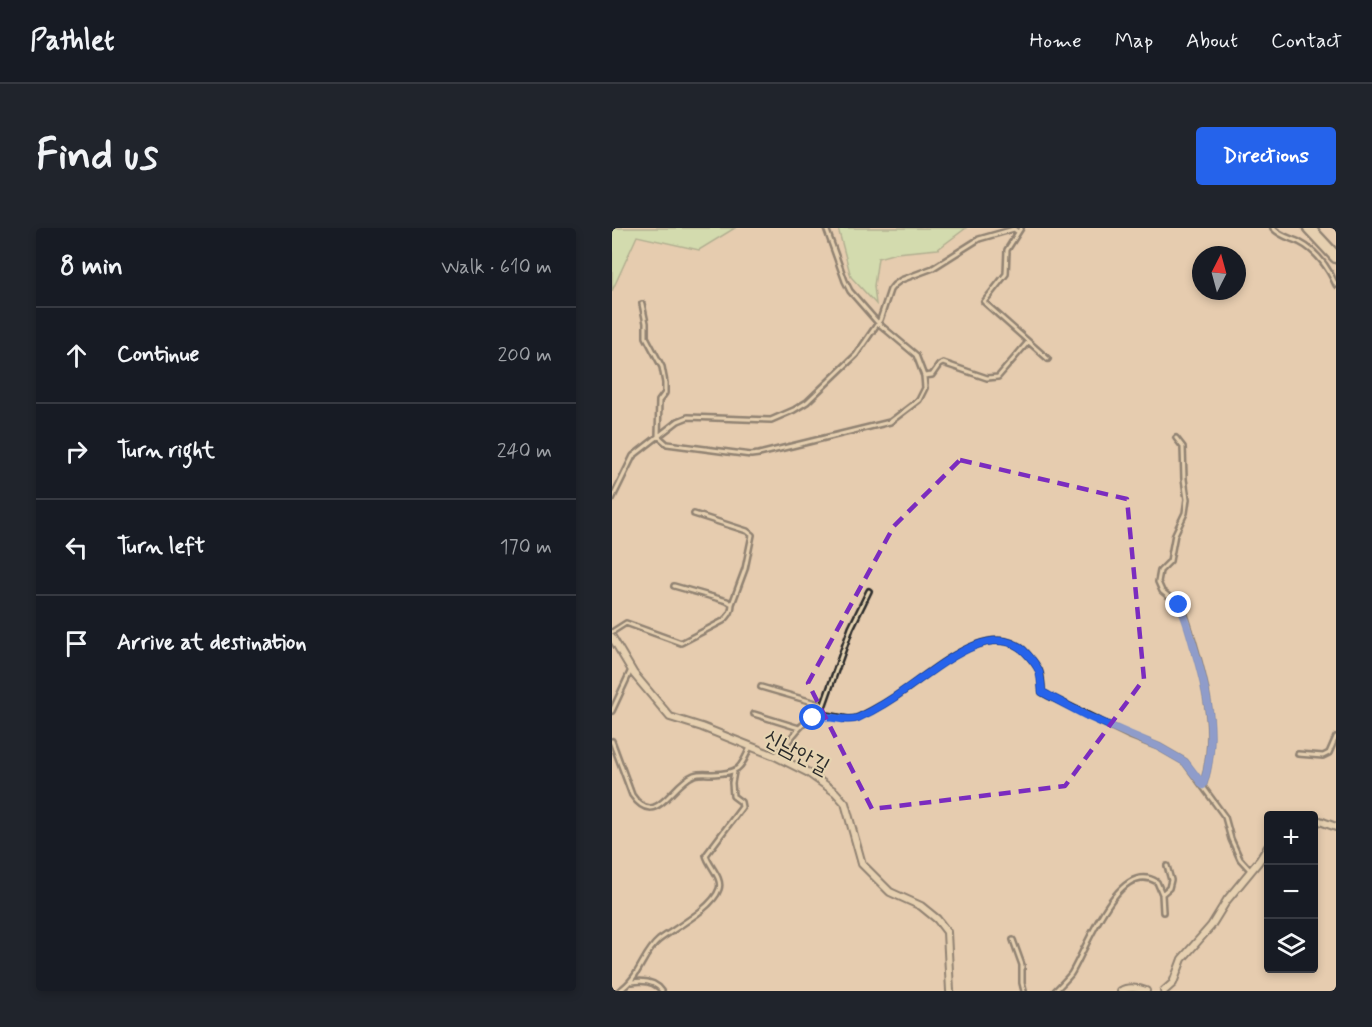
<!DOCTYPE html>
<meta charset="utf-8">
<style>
:root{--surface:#171b24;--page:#20242c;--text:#f1f3f6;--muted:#9ea1a6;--line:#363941;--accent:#2563eb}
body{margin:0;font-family:Mynerve,"Poor Story",sans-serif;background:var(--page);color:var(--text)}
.controls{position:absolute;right:18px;bottom:18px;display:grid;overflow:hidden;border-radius:6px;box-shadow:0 3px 9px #0003}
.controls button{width:54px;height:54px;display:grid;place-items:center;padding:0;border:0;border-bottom:2px solid var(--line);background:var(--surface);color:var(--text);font:30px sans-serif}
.compass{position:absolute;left:580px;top:18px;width:54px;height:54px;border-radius:50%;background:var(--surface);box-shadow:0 3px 9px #0003;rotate:6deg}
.stop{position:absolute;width:18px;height:18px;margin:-14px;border:4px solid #2563eb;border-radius:50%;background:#fff}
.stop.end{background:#2563eb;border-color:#fff;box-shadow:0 2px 6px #0008}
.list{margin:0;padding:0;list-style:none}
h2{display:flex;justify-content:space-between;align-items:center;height:78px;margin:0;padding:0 24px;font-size:26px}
h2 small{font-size:20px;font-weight:400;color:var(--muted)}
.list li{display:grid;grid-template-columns:39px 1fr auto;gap:18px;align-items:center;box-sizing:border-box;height:96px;padding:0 24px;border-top:2px solid var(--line)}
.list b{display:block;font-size:22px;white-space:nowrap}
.list em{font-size:20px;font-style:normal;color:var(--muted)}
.icon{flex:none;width:33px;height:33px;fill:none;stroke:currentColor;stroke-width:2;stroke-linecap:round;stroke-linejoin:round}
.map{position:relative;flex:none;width:724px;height:763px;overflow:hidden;border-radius:6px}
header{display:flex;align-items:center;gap:36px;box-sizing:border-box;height:84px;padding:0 30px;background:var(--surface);border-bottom:2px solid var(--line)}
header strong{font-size:28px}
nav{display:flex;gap:33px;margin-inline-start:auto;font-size:21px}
.intro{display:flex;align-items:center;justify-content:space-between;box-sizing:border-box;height:144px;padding:0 36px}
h1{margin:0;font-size:42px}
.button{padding:15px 27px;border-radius:6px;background:var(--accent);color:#fff;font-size:21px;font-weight:700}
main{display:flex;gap:36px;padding:0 36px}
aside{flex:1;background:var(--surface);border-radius:6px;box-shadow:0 3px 9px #0003}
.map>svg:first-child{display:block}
.green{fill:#bcedad;stroke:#748c6c;stroke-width:1.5}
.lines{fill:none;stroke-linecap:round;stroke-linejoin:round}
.lane-casing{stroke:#2b2b2b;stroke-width:8}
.street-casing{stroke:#2b2b2b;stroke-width:10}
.highway-casing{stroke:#2b2b2b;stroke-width:15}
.lane{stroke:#e6d4b1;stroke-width:3}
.street{stroke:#e6d4b1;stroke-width:6}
.highway{stroke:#e6d4b1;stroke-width:10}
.route{stroke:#2563eb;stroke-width:8}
.marked{fill:none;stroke:#7b2cbf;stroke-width:4.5;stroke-dasharray:12 8;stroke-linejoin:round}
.labels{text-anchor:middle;stroke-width:4.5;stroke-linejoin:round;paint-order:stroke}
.street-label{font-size:22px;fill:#2b2b2b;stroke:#e6d4b1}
</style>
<header>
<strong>Pathlet</strong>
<nav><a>Home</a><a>Map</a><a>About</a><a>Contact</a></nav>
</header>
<div class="intro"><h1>Find us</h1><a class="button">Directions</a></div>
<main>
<aside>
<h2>8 min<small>Walk · 610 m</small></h2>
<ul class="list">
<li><svg class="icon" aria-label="ahead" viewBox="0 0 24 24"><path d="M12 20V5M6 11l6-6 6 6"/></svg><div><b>Continue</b></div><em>200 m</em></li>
<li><svg class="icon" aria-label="right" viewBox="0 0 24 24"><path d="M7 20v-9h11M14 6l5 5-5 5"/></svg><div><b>Turn right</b></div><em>240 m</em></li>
<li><svg class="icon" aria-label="left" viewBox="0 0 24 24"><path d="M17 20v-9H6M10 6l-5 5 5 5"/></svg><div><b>Turn left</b></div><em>170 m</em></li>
<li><svg class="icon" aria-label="arrive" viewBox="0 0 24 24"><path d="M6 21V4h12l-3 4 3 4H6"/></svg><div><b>Arrive at destination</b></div></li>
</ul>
</aside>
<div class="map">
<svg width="724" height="763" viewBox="0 0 724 763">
<rect width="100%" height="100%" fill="#e6ccaf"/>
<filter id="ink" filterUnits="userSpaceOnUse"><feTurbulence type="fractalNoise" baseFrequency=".0167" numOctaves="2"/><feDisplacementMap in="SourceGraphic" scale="12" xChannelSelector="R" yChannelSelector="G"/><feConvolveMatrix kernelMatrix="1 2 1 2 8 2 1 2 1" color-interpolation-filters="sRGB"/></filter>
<g filter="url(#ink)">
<path class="green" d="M 0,0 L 123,0 L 87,22 L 25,8 L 0,63 Z
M 226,0 L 354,0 L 326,21 L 284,25 L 266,30 L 262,58 L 264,76 L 239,49 Z"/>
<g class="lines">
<g class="lane-casing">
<path id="lane" d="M 409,0 L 395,22 L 394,46 L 372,74 L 436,131
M 661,0 C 668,8 678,10 687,14 C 705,23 716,39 724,57
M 30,76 L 34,95 L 34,109 L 50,139 L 53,155 L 53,165 L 47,173 L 46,208 L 55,216 L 139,227 L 147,226 L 278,194 L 307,172 L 313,160 L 312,148 L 304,127 L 266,95 L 238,63 L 233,53 L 214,0
M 312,148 L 320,147 L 327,137 L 331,135 L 375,150 L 386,149 L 416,114
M 564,210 L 571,219 L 572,251 L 575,271 L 573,285 L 563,306 L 558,333 L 548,343 L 546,354 L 550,363 L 567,377 L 573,387 C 590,440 609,502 591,557
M 0,271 L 21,228 L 66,193 L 76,189 L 159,192 L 182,182 L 195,174 L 244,127 L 268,92 L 278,62 L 282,57 L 289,52 L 321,40 L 367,11 L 402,1 L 406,4
M 82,286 L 135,303 L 140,307 L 133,341 L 120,376
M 0,404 L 14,395 L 69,415 L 111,393 C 117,388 120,384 120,376 L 115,373 L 62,358
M 149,459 L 211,477
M 0,483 L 19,442
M 142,486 L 187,500
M 203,489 L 211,479 L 239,400 L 257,363
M 0,513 L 20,567 C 44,602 59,556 82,547 C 88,545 95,546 101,546 C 126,545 129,541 138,519
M 686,526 L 711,528 L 717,525 L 724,509
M 164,527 C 180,514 187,490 211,487 C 223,486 235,495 247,489 C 264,481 282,470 297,459 C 327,438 384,388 416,427 C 429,442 429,444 430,464 L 437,468 L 516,507 L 547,519 L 573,534 L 613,589 L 619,611 L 628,631 L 638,642
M 550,666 L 557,660 L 559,652 L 555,638
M 401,712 L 410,737 L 410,755 L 412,763
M 20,754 C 32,752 43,753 50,763
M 7,763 C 28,750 30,726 47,712 C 63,700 101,680 107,661 C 111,650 96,637 94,627 L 130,579 L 129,574 L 121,568 L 120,555 L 122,544
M 443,763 C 448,758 454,752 459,746 C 474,722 506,629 545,654 L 550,666 L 551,684"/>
</g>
<g class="street-casing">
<path id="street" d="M 0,409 L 22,446 L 58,489 L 90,499 L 163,528 L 195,544 L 223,564 L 233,575 L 250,636 L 278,664 L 309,678 L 325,691 L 335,704 L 338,763
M 702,593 L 708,593 L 724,599
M 509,763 C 515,759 527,760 534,763
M 552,763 L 561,755 L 570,731 L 599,698 L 615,672 L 647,633 L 656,619"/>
</g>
<g class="highway-casing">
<path id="highway" d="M 697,0 L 724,29"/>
</g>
<use href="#lane" class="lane"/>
<use href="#street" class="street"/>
<use href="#highway" class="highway"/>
</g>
</g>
<g class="lines" filter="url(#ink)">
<path class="route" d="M 201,490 C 217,486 233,495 246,490 C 263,482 282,470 297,459 C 326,439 384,388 416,427 C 429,442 428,444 430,464 L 475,488 L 547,519 L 573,534 L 591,557 C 607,509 595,462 581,416 C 577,402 574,389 567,377"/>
</g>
<path d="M0 0H724V763H0ZM 348,232 L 515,271 L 532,451 L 453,558 L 260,581 L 196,455 L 282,298 Z" fill="#e6ccaf" fill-opacity=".55" fill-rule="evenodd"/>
<path class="marked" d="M 348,232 L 515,271 L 532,451 L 453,558 L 260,581 L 196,455 L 282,298 Z"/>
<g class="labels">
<g class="street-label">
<text transform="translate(185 523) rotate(28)" y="8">신남안길</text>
</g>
</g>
</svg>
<div class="controls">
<button>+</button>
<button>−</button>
<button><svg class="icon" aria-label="layers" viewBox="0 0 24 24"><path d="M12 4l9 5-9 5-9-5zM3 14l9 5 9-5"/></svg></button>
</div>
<svg class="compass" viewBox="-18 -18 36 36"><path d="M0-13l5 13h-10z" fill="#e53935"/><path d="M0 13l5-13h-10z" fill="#9ea1a6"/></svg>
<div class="stop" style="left:201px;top:490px"></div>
<div class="stop end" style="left:567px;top:377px"></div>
</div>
</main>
